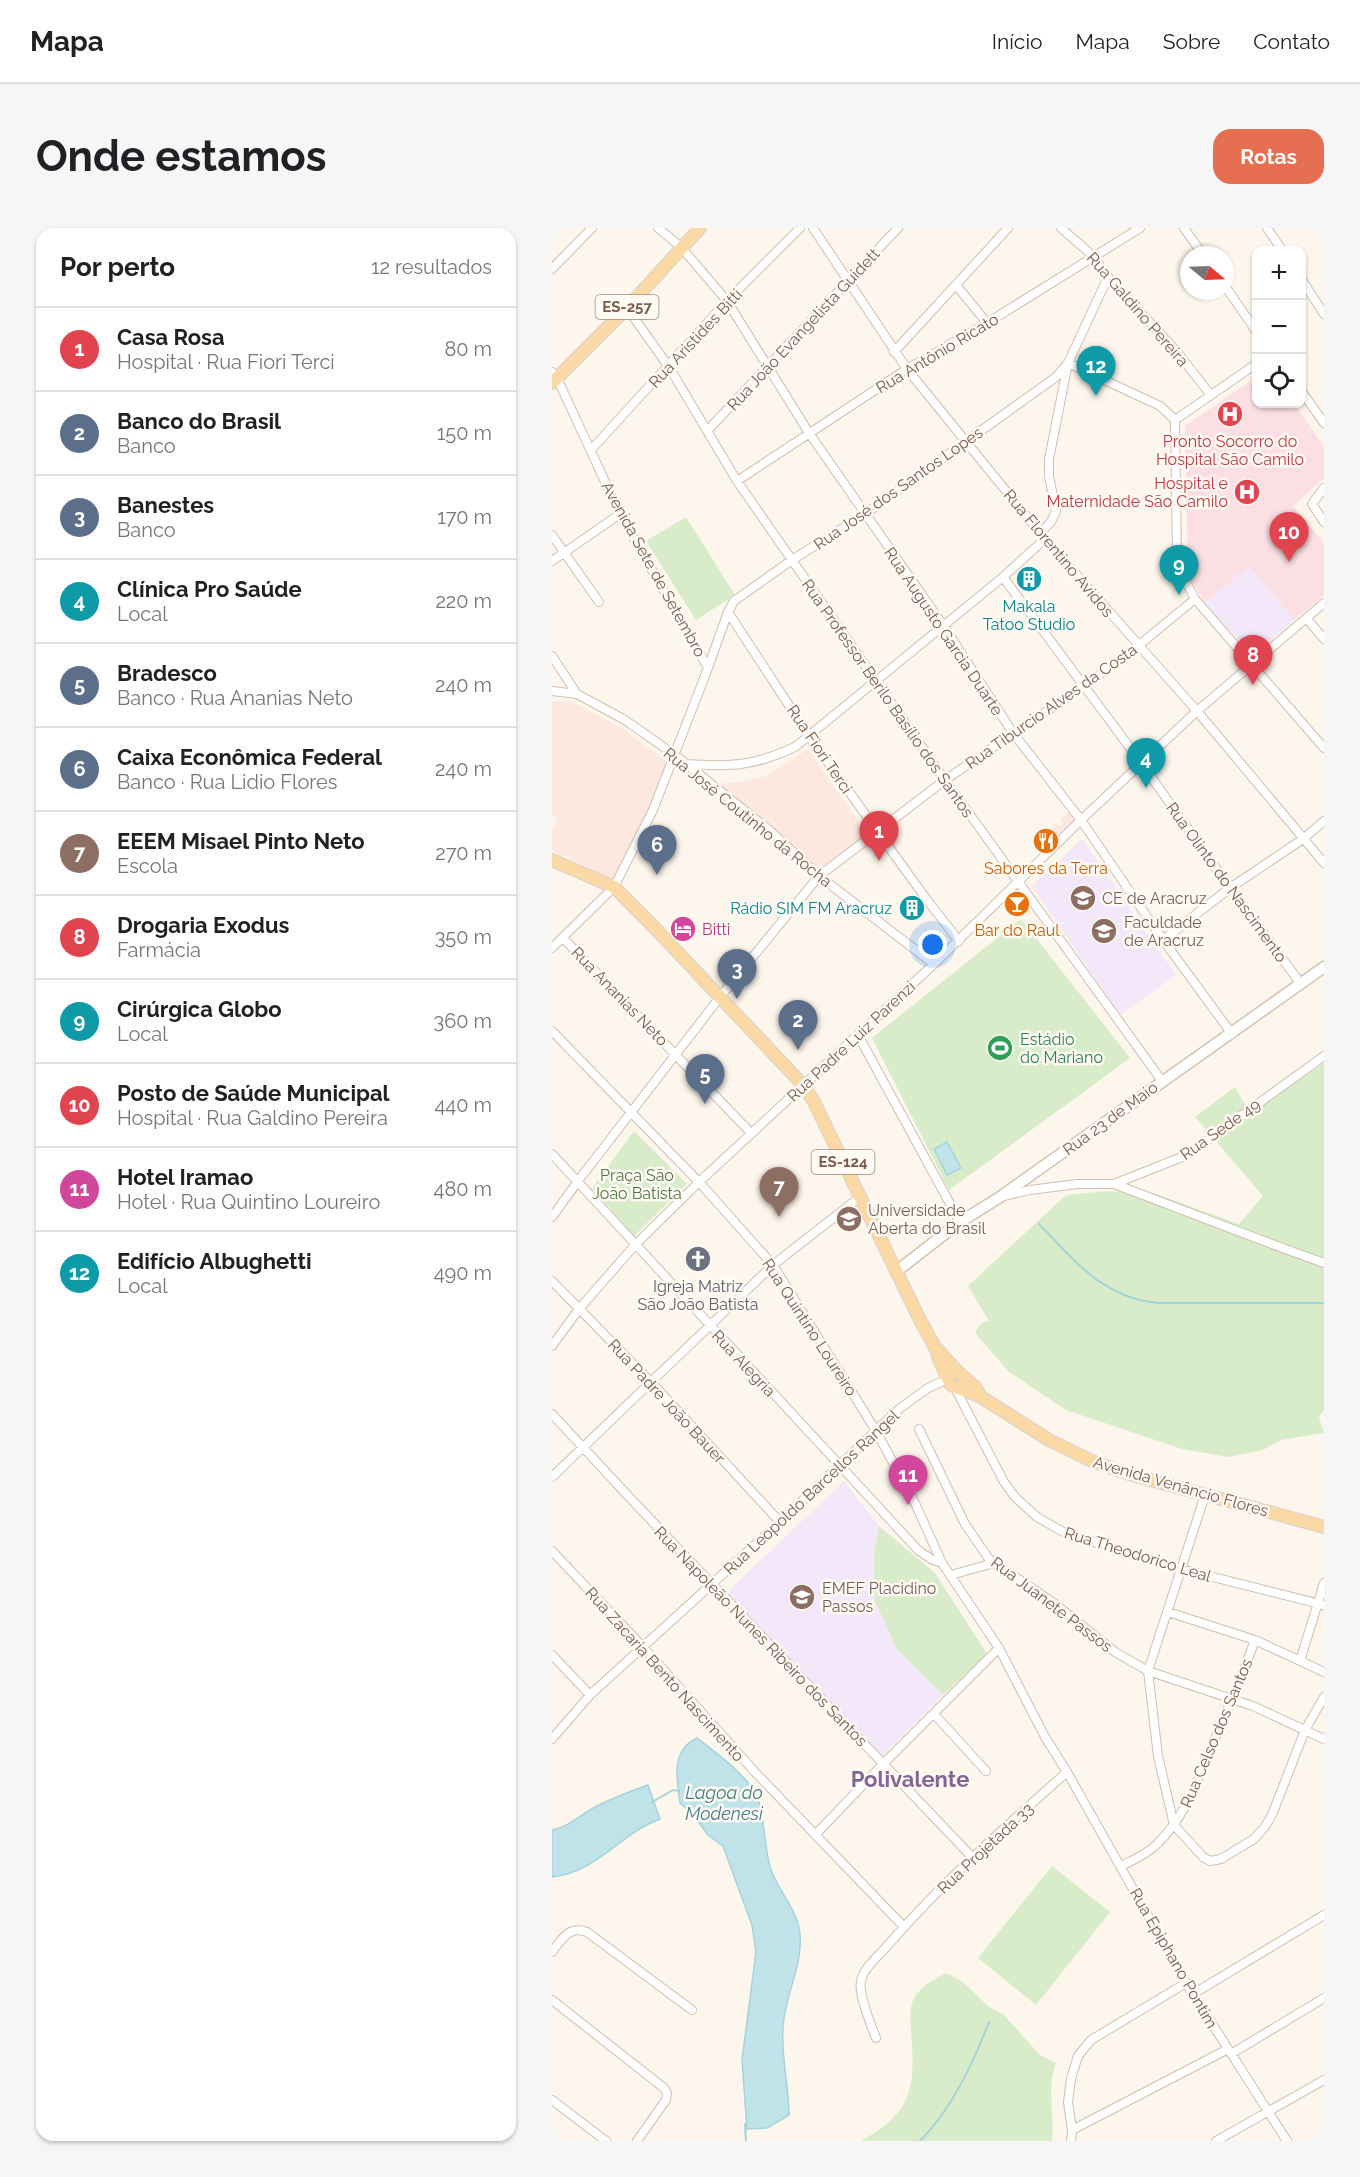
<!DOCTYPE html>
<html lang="pt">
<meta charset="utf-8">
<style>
:root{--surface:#fff;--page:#f6f6f6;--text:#202124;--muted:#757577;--line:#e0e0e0;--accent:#e76f51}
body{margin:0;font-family:Raleway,sans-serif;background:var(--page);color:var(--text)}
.controls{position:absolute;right:18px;top:18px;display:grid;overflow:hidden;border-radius:12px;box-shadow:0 2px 4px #0004}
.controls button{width:54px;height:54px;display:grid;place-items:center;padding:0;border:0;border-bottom:2px solid var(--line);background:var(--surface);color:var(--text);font:30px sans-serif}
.compass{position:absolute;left:628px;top:18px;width:54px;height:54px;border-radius:50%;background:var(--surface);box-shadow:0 2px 4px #0004;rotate:109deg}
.you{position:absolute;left:381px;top:717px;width:21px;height:21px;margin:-15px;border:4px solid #fff;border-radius:50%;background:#1a73e8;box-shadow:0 0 0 9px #1a73e833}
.badge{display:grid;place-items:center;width:39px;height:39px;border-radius:50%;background:var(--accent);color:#fff;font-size:20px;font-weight:700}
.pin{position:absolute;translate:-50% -50px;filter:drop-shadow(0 2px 3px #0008)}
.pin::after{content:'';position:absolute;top:32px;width:21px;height:18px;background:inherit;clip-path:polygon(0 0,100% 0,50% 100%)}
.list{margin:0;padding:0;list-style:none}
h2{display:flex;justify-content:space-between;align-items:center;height:78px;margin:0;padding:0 24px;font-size:26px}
h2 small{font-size:20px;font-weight:400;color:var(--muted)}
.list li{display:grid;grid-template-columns:39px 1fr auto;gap:18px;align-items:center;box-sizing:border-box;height:84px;padding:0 24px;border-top:2px solid var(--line)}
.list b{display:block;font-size:22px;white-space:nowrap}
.list p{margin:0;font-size:20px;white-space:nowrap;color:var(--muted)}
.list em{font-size:20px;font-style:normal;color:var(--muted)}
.icon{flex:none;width:33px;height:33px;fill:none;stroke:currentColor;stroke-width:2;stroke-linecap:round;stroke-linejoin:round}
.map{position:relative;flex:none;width:772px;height:1913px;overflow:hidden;border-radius:18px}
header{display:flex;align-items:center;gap:36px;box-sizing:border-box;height:84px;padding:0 30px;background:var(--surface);border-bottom:2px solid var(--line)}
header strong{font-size:28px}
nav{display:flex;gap:33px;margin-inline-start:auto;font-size:21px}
.intro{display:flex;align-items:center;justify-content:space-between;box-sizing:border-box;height:144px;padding:0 36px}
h1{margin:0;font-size:42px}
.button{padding:15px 27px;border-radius:18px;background:var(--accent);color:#fff;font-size:21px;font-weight:700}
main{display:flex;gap:36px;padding:0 36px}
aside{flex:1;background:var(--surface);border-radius:18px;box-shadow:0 2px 4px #0004}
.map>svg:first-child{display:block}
.commercial{fill:#fde8e0}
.education{fill:#f3e8fa}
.medical{fill:#fbdfe3}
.green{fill:#d8ecc9}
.water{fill:#bfe3e8;stroke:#a5d3da;stroke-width:1.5}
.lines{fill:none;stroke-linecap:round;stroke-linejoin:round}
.stream{stroke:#a5d3da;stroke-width:2}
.street-casing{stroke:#d1beb0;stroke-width:10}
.secondary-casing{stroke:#d6c0b0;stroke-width:13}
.primary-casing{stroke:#dad1cd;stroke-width:14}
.street{stroke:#fff;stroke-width:8}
.secondary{stroke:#fff;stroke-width:10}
.primary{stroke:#fbd9a5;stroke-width:12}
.labels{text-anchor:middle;stroke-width:5;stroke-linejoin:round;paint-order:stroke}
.shield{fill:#fffaf3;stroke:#a28b7f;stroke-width:1.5}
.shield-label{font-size:15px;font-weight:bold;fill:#7a5c4d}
.street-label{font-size:16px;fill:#7a5c4d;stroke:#fffaf3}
.health-label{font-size:16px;fill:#be3a42;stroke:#fffaf3}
.culture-label{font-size:16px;fill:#0d838f;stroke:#fffaf3}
.food-label{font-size:16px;fill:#c56008;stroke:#fffaf3}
.education-label{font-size:16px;fill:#785e54;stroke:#fffaf3;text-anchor:start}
.hotel-label{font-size:16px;fill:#b23c85;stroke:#fffaf3;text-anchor:start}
.leisure-label{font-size:16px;fill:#27864d;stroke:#fffaf3;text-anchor:start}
.park-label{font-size:16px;fill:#537a41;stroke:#fffaf3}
.worship-label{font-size:16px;fill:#5b616d;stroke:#fffaf3}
.water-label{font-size:18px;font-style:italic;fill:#437c86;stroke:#fffaf3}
.district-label{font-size:22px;font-weight:bold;fill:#846695;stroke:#fffaf3}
</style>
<header>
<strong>Mapa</strong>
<nav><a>Início</a><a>Mapa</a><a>Sobre</a><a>Contato</a></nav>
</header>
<div class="intro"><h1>Onde estamos</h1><a class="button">Rotas</a></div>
<main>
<aside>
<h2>Por perto<small>12 resultados</small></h2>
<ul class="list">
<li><span class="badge" style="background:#e0444e">1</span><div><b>Casa Rosa</b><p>Hospital · Rua Fiori Terci</p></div><em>80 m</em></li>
<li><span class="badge" style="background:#5c6f8a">2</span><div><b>Banco do Brasil</b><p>Banco</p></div><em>150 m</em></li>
<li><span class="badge" style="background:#5c6f8a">3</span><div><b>Banestes</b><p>Banco</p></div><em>170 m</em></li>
<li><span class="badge" style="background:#0f9aa8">4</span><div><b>Clínica Pro Saúde</b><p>Local</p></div><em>220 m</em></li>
<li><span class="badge" style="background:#5c6f8a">5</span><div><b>Bradesco</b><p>Banco · Rua Ananias Neto</p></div><em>240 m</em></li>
<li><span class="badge" style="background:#5c6f8a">6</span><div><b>Caixa Econômica Federal</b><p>Banco · Rua Lidio Flores</p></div><em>240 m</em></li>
<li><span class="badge" style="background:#8d6e63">7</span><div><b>EEEM Misael Pinto Neto</b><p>Escola</p></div><em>270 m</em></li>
<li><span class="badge" style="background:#e0444e">8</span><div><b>Drogaria Exodus</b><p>Farmácia</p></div><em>350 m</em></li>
<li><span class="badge" style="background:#0f9aa8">9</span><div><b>Cirúrgica Globo</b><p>Local</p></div><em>360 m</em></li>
<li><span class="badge" style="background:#e0444e">10</span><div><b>Posto de Saúde Municipal</b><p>Hospital · Rua Galdino Pereira</p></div><em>440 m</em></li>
<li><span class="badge" style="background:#d1479c">11</span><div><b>Hotel Iramao</b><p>Hotel · Rua Quintino Loureiro</p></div><em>480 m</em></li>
<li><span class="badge" style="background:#0f9aa8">12</span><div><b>Edifício Albughetti</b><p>Local</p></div><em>490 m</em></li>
</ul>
</aside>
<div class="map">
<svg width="772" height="1913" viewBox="0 0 772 1913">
<rect width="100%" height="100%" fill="#fdf6ec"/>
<path class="commercial" d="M 0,473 L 19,473 L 68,499 L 118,535 L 65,654 L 0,622 L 0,602 L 5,592 L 0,587 Z
M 256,521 L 316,607 L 269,643 L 166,556 L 188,554 L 215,548 Z
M 521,581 L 526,591 L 507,610 L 498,601 L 506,595 L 509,598 L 511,596 L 508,592 Z"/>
<path class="education" d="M 697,338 L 742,392 L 701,427 L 653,375 Z
M 530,611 L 624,747 L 568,787 L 480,658 Z
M 292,1253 L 327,1298 L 322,1326 L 345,1421 L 391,1467 L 329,1529 L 174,1365 Z"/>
<path class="medical" d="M 704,149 L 704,176 L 743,176 L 772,219 L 772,250 L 741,278 L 772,315 L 772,367 L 742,392 L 697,338 L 653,375 L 636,347 L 633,198 Z"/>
<path class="green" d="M 134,289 L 183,367 L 144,392 L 94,313 Z
M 469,691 L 578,830 L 397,962 L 320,810 Z
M 772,835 L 772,1182 L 767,1189 L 772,1205 L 729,1212 L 711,1222 L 676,1229 L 630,1221 L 514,1182 L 456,1143 L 423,1105 L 429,1095 L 437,1093 L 416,1058 L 514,967 L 555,963 L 601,965 L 687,996 L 711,968 L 643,889 L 683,859 L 698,885 Z
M 82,903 L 135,956 L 82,1008 L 40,960 Z
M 327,1298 L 383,1345 L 435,1426 L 391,1467 L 345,1421 L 323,1373 L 322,1326 Z
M 500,1638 L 558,1684 L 484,1777 L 426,1730 Z
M 394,1745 L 410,1753 L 436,1778 L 452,1787 L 488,1827 L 504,1835 C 494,1859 503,1887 500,1913 L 309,1913 C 363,1883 363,1858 359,1802 C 358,1789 357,1778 364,1767 C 371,1757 384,1750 394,1745 Z"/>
<path class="water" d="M 395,914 L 409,940 L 395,947 L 382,921 Z
M 145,1510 C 162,1523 200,1551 206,1571 C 213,1593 212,1617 218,1639 C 225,1662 246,1682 248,1706 C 251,1738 232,1769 231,1800 C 229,1830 237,1858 237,1887 L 215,1900 L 195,1901 L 190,1832 L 204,1724 L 200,1697 L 171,1618 L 156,1607 L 140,1585 L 128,1575 C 125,1551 118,1523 145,1510 Z
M 96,1557 L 108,1591 C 67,1606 46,1644 0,1649 L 0,1602 C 21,1597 28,1586 47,1577 C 63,1569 79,1563 96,1557 Z"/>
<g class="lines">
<path class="stream" d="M 487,996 C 523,1033 551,1070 606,1075 L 772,1075
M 100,1574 L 121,1562 L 127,1563
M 193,1896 L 194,1913
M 368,1913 C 400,1881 421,1835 437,1794"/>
<g class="street-casing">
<path id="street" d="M 106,0 L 129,19 L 175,73 L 257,205 L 391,397 L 461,505 L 529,592 L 611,712 L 680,806
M 261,0 L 355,141 L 493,311 L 645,483 L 772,635
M 509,0 L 541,28 L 556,49 L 625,124 L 658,166
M 632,0 L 651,27
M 715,0 L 730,22
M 0,41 L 40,0
M 750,52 L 772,86
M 404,57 L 435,95
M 673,58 L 704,103
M 75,80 L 117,139 L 185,253 L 393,552 L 610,853
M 342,124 L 456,0
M 0,144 L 5,150 L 68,286 L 156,440
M 750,164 L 772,195
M 623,192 L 704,136
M 156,202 L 346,0
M 39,222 L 175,73 L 248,0
M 185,253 L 355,141 L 435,95 L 588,0
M 772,260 L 760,276 L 772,294
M 488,305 L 499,294 L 504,283 L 497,248 L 497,231 L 516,135 L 556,49
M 0,307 L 47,374
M 0,333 L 68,286
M 451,349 L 590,536 L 678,660 L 749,756
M 176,384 L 257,508 L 375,672 L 407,713
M 755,391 L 772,411
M 0,428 L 25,466
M 0,463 L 25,466 L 73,492 L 123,527 L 217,602 L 267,648 L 382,736
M 135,536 C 179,539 202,538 243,519 L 451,349 L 493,311
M 11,710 L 199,905
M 611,712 L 678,660 L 751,611 L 772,593
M 0,720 L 62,659 L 101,582 L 156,440 L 176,384 L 182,373 L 240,332 L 313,286 L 504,149 L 516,135 L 608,178 L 623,192 L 625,329 L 628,343 L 643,371 L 772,520
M 0,803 L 147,954 L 221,1037 L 324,1203 L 363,1275 L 390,1335 L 447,1420 L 493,1509 L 515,1544 L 634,1755 L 735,1913
M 306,807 L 408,994
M 0,926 L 367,1323 L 381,1332 L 390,1335
M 562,956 C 632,982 701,1010 772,1035
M 452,968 L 478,962 L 525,956 L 562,956 L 635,927 L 772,828
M 0,989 L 26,953 L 168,769 L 267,648 L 393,552 L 533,457 L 586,418 L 643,371
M 0,1053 L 100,1155 L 228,1294
M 0,1118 L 27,1081 L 83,1017 L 147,954 L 382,736 L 529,592 L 645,483 L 772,375
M 403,1160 L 452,1254 L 463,1269 L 485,1289 L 513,1305 L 629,1341 L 772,1377
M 0,1186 L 79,1271 L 420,1629
M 367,1201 L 413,1296 L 437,1331 L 503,1376 L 563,1424 L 596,1443 L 701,1478 L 772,1511
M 0,1249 L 221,1037 L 308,969
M 653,1267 L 596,1443 L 606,1528 L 622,1597 L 651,1629 L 658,1633 L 669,1631 L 702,1611 L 712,1600 L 720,1587 L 753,1502 L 772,1469
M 0,1323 L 92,1420 L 202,1543 L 352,1699
M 399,1347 L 442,1335
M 616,1384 L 703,1412 L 772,1444
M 0,1427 L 38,1467
M 748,1433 L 772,1355
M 382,1486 L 434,1543
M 0,1511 L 38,1467 L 228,1294 L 347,1181 L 376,1160 L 396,1151
M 264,1606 L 331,1536 L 447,1420
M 569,1638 C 581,1632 594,1627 604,1617 C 633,1589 645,1554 660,1518 C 675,1483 690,1448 703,1412
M 0,1724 C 10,1711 17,1697 35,1704 L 140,1782
M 641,1766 L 772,1687
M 0,1772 L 112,1860 L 115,1865 L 114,1872 L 85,1913
M 324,1810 C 319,1796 306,1767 309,1753 C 311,1740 328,1727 336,1717 C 391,1654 453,1599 515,1544
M 679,1826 L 772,1770
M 0,1872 L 54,1913
M 520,1902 L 676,1821
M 519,1913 L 520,1902 L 516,1874 L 519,1851 L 526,1828 L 539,1812 L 634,1755
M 664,1913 L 772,1852"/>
</g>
<g class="secondary-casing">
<path id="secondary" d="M 345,1043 L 408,994 L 448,969 L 772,739"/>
</g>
<g class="primary-casing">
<path id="primary" d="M 0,155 L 75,80 L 148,0
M 0,632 L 62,659 L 101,698 L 251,857 L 261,872 L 368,1092 L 384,1121 L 387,1132 L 399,1157 L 429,1169 L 497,1212 L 540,1233 L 577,1246 L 772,1299
M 386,1122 L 405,1143 L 423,1159 L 429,1169"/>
</g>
<use href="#street" class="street"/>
<use href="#secondary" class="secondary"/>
<use href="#primary" class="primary"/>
</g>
<defs>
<g id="hospital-disc" transform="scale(1.35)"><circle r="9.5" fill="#e0444e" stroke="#fffaf3"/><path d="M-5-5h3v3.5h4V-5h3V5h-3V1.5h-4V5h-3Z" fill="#fff"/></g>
<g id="building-disc" transform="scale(1.35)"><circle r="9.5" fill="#0f9aa8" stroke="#fffaf3"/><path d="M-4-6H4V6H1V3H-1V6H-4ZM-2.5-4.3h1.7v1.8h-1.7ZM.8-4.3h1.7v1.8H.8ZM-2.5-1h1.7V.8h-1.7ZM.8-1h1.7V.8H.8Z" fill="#fff"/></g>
<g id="restaurant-disc" transform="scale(1.35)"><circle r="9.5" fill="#e8710a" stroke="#fffaf3"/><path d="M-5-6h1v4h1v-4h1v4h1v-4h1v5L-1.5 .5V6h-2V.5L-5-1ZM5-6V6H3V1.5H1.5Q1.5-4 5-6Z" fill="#fff"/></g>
<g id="school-disc" transform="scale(1.35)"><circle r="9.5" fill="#8d6e63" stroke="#fffaf3"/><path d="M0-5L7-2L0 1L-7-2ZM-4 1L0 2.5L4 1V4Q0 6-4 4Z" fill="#fff"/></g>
<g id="bar-disc" transform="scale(1.35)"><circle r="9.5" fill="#e8710a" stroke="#fffaf3"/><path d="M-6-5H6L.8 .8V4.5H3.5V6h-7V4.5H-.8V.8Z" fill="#fff"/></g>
<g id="hotel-disc" transform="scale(1.35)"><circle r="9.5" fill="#d1479c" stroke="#fffaf3"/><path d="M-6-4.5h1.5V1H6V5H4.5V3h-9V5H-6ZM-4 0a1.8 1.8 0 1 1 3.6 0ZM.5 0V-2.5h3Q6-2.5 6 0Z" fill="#fff"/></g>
<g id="university-disc" transform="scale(1.35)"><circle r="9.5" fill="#8d6e63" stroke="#fffaf3"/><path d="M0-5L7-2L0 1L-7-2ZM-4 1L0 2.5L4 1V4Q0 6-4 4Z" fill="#fff"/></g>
<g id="stadium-disc" transform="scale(1.35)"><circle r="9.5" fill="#2e9e5b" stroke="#fffaf3"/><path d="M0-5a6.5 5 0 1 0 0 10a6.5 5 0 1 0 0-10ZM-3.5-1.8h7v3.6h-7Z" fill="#fff"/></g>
<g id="church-disc" transform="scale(1.35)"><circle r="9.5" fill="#6b7280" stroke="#fffaf3"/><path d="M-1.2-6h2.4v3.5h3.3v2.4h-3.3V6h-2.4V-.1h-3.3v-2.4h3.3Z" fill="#fff"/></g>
</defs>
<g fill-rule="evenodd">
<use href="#hospital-disc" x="678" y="186"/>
<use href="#hospital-disc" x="695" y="264"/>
<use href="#building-disc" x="477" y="351"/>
<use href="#restaurant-disc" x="494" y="613"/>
<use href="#school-disc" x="531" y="670"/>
<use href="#bar-disc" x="465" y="676"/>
<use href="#building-disc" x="360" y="680"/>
<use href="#hotel-disc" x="131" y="701"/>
<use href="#university-disc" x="552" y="703"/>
<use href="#stadium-disc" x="448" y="820"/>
<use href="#university-disc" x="297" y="991"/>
<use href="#church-disc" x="146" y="1031"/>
<use href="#school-disc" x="250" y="1369"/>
</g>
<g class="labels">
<g class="shield">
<rect x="43.5" y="67" width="63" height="24" rx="4.5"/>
<rect x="259.5" y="922" width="63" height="24" rx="4.5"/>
</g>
<g class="shield-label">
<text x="75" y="84">ES-257</text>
<text x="291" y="939">ES-124</text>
</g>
<g class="street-label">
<text transform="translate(586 81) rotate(49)" y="6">Rua Galdino Pereira</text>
<text transform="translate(251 101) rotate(-47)" y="6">Rua João Evangelista Guidett</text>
<text transform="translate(143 110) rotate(-47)" y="6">Rua Aristides Bitti</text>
<text transform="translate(385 125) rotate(-31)" y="6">Rua Antônio Ricato</text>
<text transform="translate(346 260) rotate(-35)" y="6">Rua José dos Santos Lopes</text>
<text transform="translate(507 325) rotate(50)" y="6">Rua Florentino Avidos</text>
<text transform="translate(102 341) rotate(61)" y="6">Avenida Sete de Setembro</text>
<text transform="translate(392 403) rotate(56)" y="6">Rua Augusto Garcia Duarte</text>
<text transform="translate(336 470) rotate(55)" y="6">Rua Professor Berilo Basílio dos Santos</text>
<text transform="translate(499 478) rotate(-35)" y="6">Rua Tiburcio Alves da Costa</text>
<text transform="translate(268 521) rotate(56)" y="6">Rua Fiori Terci</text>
<text transform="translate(196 589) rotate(39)" y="6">Rua José Coutinho da Rocha</text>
<text transform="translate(675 654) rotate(54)" y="6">Rua Olinto do Nascimento</text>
<text transform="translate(68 768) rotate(46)" y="6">Rua Ananias Neto</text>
<text transform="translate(299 813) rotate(-43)" y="6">Rua Padre Luiz Parenzi</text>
<text transform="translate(558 890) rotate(-36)" y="6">Rua 23 de Maio</text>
<text transform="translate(668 901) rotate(-35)" y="6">Rua Sede 49</text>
<text transform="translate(258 1099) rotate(57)" y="6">Rua Quintino Loureiro</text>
<text transform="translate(192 1135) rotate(47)" y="6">Rua Alegria</text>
<text transform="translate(115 1173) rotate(47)" y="6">Rua Padre João Bauer</text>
<text transform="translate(629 1258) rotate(16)" y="6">Avenida Venâncio Flores</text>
<text transform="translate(259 1264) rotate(-43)" y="6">Rua Leopoldo Barcellos Rangel</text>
<text transform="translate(586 1326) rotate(17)" y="6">Rua Theodorico Leal</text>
<text transform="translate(500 1376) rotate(37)" y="6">Rua Juanete Passos</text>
<text transform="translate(209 1408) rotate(46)" y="6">Rua Napoleão Nunes Ribeiro dos Santos</text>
<text transform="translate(113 1446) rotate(48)" y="6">Rua Zacaria Bento Nascimento</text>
<text transform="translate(664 1505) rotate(-67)" y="6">Rua Celso dos Santos</text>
<text transform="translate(433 1620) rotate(-43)" y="6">Rua Projetada 33</text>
<text transform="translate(622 1730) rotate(60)" y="6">Rua Epiphano Pontim</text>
</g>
<g class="health-label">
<text x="678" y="219">Pronto Socorro do<tspan x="678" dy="18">Hospital São Camilo</tspan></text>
<text x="676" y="261" text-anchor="end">Hospital e<tspan x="676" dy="18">Maternidade São Camilo</tspan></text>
</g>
<g class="culture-label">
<text x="477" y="384">Makala<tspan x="477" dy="18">Tatoo Studio</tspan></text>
<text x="340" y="686" text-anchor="end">Rádio SIM FM Aracruz</text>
</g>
<g class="food-label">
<text x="494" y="646">Sabores da Terra</text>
<text x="465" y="708">Bar do Raul</text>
</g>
<g class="education-label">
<text x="550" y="676">CE de Aracruz</text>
<text x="572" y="700">Faculdade<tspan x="572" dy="18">de Aracruz</tspan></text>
<text x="316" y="988">Universidade<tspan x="316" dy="18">Aberta do Brasil</tspan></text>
<text x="270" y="1366">EMEF Placidino<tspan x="270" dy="18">Passos</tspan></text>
</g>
<g class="hotel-label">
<text x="150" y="707">Bitti</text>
</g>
<g class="leisure-label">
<text x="468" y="817">Estádio<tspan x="468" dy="18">do Mariano</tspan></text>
</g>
<g class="park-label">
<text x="85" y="953">Praça São<tspan x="85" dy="18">João Batista</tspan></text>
</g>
<g class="worship-label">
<text x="146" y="1064">Igreja Matriz<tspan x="146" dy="18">São João Batista</tspan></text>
</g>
<g class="water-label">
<text x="172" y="1571">Lagoa do<tspan x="172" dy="21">Modenesi</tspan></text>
</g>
<g class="district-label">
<text x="358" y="1559">Polivalente</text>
</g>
</g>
</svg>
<div class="controls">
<button>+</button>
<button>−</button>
<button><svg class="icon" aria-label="locate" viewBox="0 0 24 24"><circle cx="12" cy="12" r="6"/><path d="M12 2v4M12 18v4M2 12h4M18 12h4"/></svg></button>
</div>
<svg class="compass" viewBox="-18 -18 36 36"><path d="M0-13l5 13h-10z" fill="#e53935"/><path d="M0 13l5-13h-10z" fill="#757577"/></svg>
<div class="you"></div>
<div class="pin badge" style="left:327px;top:633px;background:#e0444e">1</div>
<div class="pin badge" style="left:246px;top:822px;background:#5c6f8a">2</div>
<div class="pin badge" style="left:185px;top:771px;background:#5c6f8a">3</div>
<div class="pin badge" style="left:594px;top:560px;background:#0f9aa8">4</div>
<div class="pin badge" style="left:153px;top:876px;background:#5c6f8a">5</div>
<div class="pin badge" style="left:105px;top:647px;background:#5c6f8a">6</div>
<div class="pin badge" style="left:227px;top:989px;background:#8d6e63">7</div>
<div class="pin badge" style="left:701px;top:457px;background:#e0444e">8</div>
<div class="pin badge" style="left:627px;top:367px;background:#0f9aa8">9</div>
<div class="pin badge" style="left:737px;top:334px;background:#e0444e">10</div>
<div class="pin badge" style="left:356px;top:1277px;background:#d1479c">11</div>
<div class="pin badge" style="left:544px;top:168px;background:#0f9aa8">12</div>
</div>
</main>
